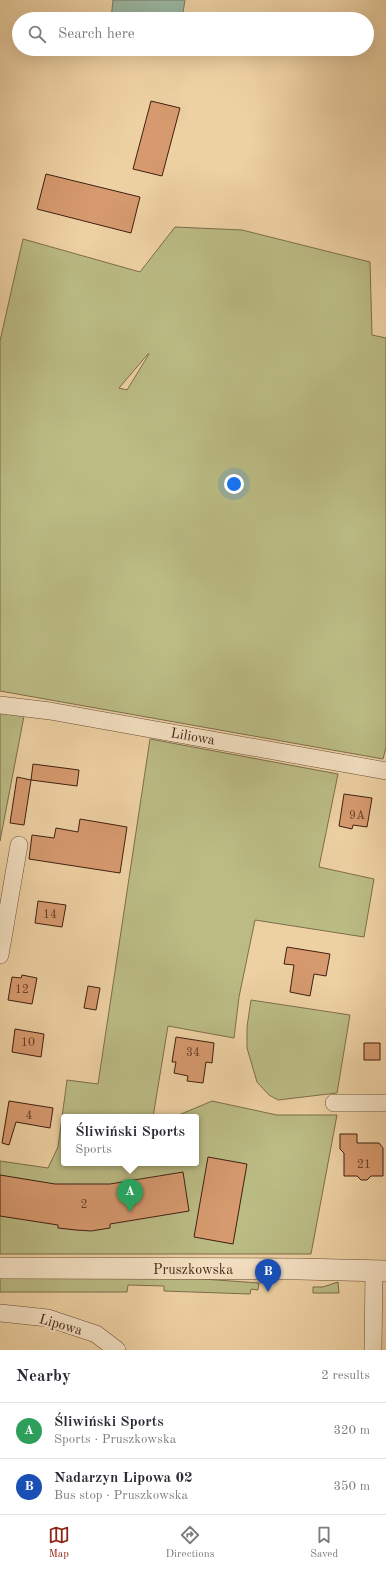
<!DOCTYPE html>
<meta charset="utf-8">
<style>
:root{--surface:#fff;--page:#f2f2f3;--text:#2b2b33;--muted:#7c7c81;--line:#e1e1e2;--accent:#8f2418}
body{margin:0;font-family:"Old Standard TT",serif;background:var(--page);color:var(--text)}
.you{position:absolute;left:234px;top:484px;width:14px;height:14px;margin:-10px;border:3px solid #fff;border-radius:50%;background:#1a73e8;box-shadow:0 0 0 6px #1a73e833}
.badge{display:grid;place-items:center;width:26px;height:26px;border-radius:50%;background:var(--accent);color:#fff;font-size:13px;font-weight:700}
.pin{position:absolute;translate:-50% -33px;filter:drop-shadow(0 1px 2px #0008)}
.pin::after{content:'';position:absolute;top:21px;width:14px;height:12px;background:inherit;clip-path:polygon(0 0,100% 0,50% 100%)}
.popup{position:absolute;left:61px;top:1114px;width:138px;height:52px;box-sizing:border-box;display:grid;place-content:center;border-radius:4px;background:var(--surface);filter:drop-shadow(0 1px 3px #0005);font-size:13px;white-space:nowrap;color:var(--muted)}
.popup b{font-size:15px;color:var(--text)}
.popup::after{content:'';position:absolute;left:50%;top:100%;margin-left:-8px;border:8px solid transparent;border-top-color:var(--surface)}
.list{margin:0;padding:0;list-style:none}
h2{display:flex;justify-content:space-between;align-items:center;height:52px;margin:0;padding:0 16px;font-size:17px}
h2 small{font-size:13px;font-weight:400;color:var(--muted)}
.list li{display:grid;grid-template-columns:26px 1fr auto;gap:12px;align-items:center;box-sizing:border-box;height:56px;padding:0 16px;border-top:1px solid var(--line)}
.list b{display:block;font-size:15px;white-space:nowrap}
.list p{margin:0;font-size:13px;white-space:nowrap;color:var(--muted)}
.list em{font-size:13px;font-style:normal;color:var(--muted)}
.icon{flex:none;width:22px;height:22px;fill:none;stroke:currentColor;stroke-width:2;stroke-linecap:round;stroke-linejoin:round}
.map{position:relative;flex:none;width:386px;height:1350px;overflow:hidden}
.search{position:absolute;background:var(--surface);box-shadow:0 4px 16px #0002;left:12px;right:12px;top:12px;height:44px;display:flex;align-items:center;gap:10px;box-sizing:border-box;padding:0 14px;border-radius:22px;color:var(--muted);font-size:15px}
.sheet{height:164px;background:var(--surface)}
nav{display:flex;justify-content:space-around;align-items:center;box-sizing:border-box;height:56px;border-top:1px solid var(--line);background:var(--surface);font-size:11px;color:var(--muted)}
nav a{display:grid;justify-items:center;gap:2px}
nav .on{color:var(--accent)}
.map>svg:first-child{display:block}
.green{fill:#bbbb84;stroke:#7d6d4b;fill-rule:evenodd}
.water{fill:#9ab7a2;stroke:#767a68}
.building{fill:#d79a6f;stroke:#3f1f12}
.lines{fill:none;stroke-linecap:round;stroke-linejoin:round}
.minor-casing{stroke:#6b4c36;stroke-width:18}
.tertiary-casing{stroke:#6b4c36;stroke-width:22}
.minor{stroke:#f4e1c3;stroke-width:17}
.tertiary{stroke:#f4e1c3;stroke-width:21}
.labels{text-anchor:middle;stroke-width:4;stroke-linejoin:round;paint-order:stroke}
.number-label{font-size:12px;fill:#653e29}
.street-label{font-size:14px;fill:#3f1f12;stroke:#f4e1c3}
</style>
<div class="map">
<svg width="386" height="1350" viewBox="0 0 386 1350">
<rect width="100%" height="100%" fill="#eed1a3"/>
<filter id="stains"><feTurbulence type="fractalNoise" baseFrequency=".005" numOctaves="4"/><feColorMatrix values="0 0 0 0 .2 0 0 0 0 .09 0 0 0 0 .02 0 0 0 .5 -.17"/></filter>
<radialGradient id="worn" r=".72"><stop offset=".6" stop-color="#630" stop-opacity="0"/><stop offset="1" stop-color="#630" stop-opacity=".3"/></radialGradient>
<path class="green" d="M 175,227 L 242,230 L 370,262 L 372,335 L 386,338 L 386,747 L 383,759 L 0,691 L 0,341 L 23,239 L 140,272 ZM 149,354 L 127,390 L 119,388 L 148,354 Z
M 0,712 L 24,716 L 0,841 Z
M 150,739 L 338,774 L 319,867 L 374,879 L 364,937 L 255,920 L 239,997 L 234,1038 L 168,1026 L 153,1117 L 64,1117 L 64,1163 L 196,1163 L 196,1117 L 174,1117 L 212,1101 L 277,1115 L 337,1115 L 311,1254 L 0,1254 L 0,1161 L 48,1168 L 58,1147 L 67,1080 L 98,1084 Z
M 251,1000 L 350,1015 L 337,1093 L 278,1100 L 269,1095 L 257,1082 L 247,1048 L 247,1027 Z
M 160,1276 L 259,1283 L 258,1290 L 251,1289 L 250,1294 L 164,1291 L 164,1286 L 128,1285 L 127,1292 L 0,1292 L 0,1277 Z
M 338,1282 L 339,1293 L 313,1293 L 313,1287 L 323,1287 Z"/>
<path class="water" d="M 113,0 L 185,0 L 182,19 L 111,19 Z"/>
<path class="building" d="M 151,101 L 180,108 L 162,176 L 133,169 Z
M 46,174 L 140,197 L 131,233 L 37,209 Z
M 33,764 L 79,770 L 77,786 L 31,780 Z
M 17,777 L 31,780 L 24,825 L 10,823 Z
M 344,794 L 372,798 L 367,827 L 353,825 L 352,829 L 339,826 Z
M 80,819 L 127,827 L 120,873 L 29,859 L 32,835 L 54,838 L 56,828 L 78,832 Z
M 38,901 L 66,905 L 62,927 L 35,923 Z
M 287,947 L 330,954 L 326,976 L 314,974 L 310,996 L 290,992 L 294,965 L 284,964 Z
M 22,975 L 37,978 L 32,1004 L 8,1000 L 12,977 L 21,978 Z
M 88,986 L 100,988 L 96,1010 L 84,1008 Z
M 15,1029 L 44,1034 L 41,1057 L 12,1052 Z
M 176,1037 L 214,1043 L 212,1063 L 206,1062 L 203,1083 L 187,1081 L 188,1076 L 174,1073 L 176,1062 L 172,1062 Z
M 364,1043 L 380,1043 L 380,1060 L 364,1060 Z
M 9,1101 L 53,1108 L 50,1128 L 16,1122 L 9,1145 L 2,1143 Z
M 340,1134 L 357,1134 L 357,1143 L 379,1143 L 383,1148 L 383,1176 L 371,1176 L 367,1180 L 361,1180 L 357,1176 L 344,1176 L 344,1153 L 340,1149 Z
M 208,1157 L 247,1164 L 233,1244 L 194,1237 Z
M 183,1172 L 189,1211 L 110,1224 L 110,1228 L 91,1231 L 76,1230 L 58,1228 L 58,1225 L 0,1216 L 0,1175 L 55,1184 L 110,1184 Z"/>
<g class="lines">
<g class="minor-casing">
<path id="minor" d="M 0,705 L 50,711 L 386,771
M 0,955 L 19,845
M 334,1103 L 386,1103
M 0,1313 L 48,1318 L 96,1334 L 117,1350
M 373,1350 L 374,1271"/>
</g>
<g class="tertiary-casing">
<path id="tertiary" d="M 0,1268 L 298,1269 L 386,1271"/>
</g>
<use href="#minor" class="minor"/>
<use href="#tertiary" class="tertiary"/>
</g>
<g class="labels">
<g class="number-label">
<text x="357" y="819">9A</text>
<text x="50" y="918">14</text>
<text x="22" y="993">12</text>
<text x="28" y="1046">10</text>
<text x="193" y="1056">34</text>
<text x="29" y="1119">4</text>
<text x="364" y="1168">21</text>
<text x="84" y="1208">2</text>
</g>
<g class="street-label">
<text transform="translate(193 736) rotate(10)" y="5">Liliowa</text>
<text x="193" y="1274">Pruszkowska</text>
<text transform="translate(61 1324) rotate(16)" y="5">Lipowa</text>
</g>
</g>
<rect width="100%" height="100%" filter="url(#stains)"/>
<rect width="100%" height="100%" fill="url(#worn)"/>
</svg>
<div class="you"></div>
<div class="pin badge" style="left:130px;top:1212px;background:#2e9e5b">A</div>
<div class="popup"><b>Śliwiński Sports</b>Sports</div>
<div class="pin badge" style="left:268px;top:1292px;background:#1a4fb4">B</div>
<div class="search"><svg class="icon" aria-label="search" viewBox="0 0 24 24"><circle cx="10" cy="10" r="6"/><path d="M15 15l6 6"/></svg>Search here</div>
</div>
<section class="sheet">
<h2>Nearby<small>2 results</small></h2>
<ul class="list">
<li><span class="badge" style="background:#2e9e5b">A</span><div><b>Śliwiński Sports</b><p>Sports · Pruszkowska</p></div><em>320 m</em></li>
<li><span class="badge" style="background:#1a4fb4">B</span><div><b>Nadarzyn Lipowa 02</b><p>Bus stop · Pruszkowska</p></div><em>350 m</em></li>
</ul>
</section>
<nav>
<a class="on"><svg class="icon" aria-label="map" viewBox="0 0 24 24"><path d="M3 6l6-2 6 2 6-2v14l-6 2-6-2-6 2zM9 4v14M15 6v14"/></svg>Map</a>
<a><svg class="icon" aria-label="directions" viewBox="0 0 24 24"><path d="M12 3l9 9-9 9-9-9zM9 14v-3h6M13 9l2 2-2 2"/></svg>Directions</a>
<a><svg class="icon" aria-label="saved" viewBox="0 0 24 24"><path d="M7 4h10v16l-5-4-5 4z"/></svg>Saved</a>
</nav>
